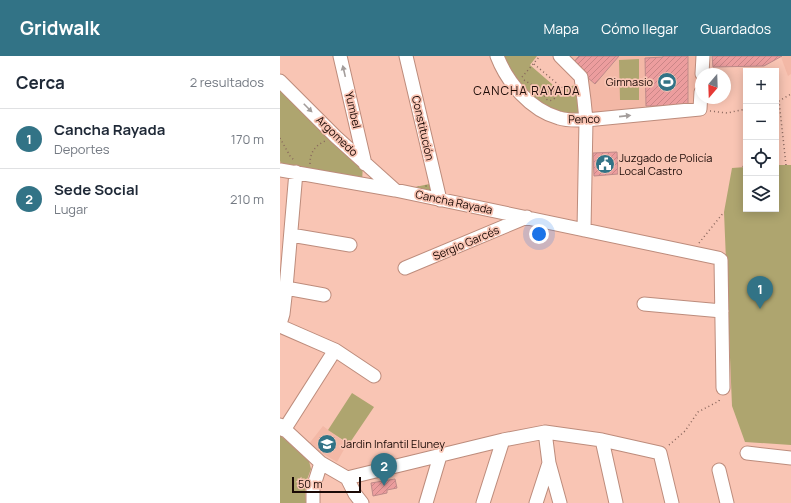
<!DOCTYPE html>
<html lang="es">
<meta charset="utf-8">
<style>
:root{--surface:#fff;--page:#f6f6f7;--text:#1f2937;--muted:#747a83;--line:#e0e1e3;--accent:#327386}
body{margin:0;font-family:Manrope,sans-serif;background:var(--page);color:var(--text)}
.controls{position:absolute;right:12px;top:12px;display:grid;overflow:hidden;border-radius:0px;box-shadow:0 2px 10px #0003}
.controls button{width:36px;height:36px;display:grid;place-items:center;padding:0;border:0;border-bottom:1px solid var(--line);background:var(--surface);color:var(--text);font:20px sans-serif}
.compass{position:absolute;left:415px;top:12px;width:36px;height:36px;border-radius:50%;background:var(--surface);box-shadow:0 2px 10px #0003;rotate:199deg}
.scale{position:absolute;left:12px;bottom:10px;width:69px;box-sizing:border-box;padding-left:4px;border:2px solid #1a0905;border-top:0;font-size:11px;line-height:14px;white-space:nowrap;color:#1a0905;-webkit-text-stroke:3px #f9c5b4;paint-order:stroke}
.you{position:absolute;left:259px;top:178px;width:14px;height:14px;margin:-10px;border:3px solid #fff;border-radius:50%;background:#1a73e8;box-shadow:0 0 0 6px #1a73e833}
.badge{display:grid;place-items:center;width:26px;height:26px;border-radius:50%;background:var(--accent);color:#fff;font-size:13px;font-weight:700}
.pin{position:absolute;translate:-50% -33px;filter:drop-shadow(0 1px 2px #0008)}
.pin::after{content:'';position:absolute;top:21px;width:14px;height:12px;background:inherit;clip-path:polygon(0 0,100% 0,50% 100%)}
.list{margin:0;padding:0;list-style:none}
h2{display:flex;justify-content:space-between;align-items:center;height:52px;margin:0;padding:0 16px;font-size:17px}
h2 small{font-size:13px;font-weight:400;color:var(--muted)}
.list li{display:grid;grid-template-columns:26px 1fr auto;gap:12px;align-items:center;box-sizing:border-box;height:60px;padding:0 16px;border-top:1px solid var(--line)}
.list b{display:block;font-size:15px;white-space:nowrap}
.list p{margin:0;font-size:13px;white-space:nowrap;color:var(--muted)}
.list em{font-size:13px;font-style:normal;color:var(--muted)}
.icon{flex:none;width:22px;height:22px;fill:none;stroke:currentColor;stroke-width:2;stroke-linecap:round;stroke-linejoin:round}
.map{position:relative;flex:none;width:511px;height:447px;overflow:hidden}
header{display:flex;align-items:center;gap:24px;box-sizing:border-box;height:56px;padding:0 20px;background:var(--accent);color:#fff}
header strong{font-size:19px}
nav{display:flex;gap:22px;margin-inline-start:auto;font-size:14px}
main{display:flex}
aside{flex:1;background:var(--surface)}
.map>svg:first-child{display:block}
.built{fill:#f3b8a6}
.grass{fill:url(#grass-dots)}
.park{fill:#aea56f}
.building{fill:url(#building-hatch);stroke:#be8a89}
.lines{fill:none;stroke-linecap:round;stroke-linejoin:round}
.minor-casing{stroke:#bd8c7c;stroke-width:15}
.path{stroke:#88665c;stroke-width:1.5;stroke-dasharray:1 3;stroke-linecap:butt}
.minor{stroke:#fff;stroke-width:13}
.oneway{fill:#a39d9b}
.labels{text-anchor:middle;stroke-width:3.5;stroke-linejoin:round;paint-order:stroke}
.poi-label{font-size:11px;fill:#1a0905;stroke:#f9c5b4;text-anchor:start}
.street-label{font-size:11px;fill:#1a0905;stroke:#f9c5b4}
.neighbourhood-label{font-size:12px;letter-spacing:1px;fill:#1a0905;stroke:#f9c5b4}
</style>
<header>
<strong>Gridwalk</strong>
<nav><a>Mapa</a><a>Cómo llegar</a><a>Guardados</a></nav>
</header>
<main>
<aside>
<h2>Cerca<small>2 resultados</small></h2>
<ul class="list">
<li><span class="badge">1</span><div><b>Cancha Rayada</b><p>Deportes</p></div><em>170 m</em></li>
<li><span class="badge">2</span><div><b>Sede Social</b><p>Lugar</p></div><em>210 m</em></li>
</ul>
</aside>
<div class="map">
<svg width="511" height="447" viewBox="0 0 511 447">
<defs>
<pattern id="grass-dots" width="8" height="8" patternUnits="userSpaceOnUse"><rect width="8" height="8" fill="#aea56f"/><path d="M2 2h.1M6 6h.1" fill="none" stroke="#8d8559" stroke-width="1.8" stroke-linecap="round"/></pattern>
<pattern id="building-hatch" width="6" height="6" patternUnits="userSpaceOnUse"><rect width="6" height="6" fill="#ec9d9e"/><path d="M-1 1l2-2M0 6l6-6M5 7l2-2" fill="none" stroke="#ca8687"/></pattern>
</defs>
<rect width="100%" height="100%" fill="#f9c5b4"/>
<path class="built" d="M 288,0 L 423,0 L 420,53 L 306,64 L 304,44 Z
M 503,0 L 511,0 L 511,18 L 508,20 L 501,1 Z
M 43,370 L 67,388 L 57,406 L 28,389 Z"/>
<path class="grass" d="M 154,127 L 157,144 L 121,134 Z"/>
<path class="park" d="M 221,0 L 257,0 L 250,9 L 280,35 L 297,28 L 301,63 L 278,59 L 244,36 Z
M 359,3 L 359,44 L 340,44 L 339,4 Z
M 0,30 L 83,108 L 82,126 L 4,113 L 0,105 Z
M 496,109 L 511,109 L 511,389 L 465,386 L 452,350 L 444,156 L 452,112 L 466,111 L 466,153 L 496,153 Z
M 72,337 L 94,351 L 69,388 L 48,374 Z
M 0,379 L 29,405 L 31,413 L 25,429 L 26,447 L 0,447 Z"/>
<path class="building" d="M 299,0 L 339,0 L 315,28 L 292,8 Z
M 383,0 L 408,0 L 408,50 L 366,50 L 365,2 L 383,1 Z
M 432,0 L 502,0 L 484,10 L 433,11 Z
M 337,96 L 338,118 L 314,120 L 313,97 Z
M 115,423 L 117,432 L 107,434 L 107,437 L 93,440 L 91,427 Z"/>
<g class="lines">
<g class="minor-casing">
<path id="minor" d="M 60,0 L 85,108
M 126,0 L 160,144
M 217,0 C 227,26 250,54 279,62 C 288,65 297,64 306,64 L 420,53 L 421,36
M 280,0 L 301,21 L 304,44 L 306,64 L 304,174
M 422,18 L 423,0
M 0,25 L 56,81 L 115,134
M 0,114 L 115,134 L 438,202 L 441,204 L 443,332
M 11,179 L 70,189
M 125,212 L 247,161
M 6,232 L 44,239
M 364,248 L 442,255
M 0,268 L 3,258 L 6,232 L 16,116
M 0,270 L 55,294 L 94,320
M 0,369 L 41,407 L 67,422 L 223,384 L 265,376 L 322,384 L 380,397 L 392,447
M 4,374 L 55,294
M 265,376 L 269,407 L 280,447
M 322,384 L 336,447
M 467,397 L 511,402
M 439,414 L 447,447
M 67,422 L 75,438 L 82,447
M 33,447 L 33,432 L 41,407
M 146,447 L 160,400
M 203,447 L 223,384
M 256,447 L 269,407"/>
</g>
<path class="path" d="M 254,8 L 280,30 L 291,37
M 242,21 L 260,0
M 244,24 L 265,37
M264.5 39a5.5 5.5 0 1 1 11 0a5.5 5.5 0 1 1-11 0Z
M 275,36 L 280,30
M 496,51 L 499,45
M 430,55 L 447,57 L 466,53
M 0,82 L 10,100 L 15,105
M 30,108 C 30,96 35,90 45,85
M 506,109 L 499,45 L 511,38
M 463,111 L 466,105
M 419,187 L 444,156
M 389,389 L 405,375 L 418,356 L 439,345 L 440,342"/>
<use href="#minor" class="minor"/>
</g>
<defs><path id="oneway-solid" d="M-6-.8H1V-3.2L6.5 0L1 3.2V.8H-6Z"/></defs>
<g class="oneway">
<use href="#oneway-solid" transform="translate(64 15) rotate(-103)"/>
<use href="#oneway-solid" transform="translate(28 52) rotate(45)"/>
<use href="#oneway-solid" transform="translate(345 60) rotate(-6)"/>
</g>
<defs>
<g id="stadium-disc" transform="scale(1)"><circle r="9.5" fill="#327386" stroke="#f9c5b4"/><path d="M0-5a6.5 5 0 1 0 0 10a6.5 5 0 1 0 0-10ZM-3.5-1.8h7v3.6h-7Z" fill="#fff"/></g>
<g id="civic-disc" transform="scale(1)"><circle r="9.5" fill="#327386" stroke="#f9c5b4"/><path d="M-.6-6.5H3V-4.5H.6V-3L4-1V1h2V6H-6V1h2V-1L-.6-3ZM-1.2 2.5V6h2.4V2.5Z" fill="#fff"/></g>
<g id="school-disc" transform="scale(1)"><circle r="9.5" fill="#327386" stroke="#f9c5b4"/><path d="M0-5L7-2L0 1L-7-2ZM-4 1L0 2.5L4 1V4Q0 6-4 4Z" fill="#fff"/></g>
</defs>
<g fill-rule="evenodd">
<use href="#stadium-disc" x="387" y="26"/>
<use href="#civic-disc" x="325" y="108"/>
<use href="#school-disc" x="47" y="388"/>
</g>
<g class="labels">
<g class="poi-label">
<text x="373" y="30" text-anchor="end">Gimnasio</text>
<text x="339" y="106">Juzgado de Policía<tspan x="339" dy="13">Local Castro</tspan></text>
<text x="61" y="392">Jardin Infantil Eluney</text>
</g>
<g class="street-label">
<text transform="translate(73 54) rotate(77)" y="4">Yumbel</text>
<text transform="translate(304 63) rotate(-1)" y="4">Penco</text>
<text transform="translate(143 72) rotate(77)" y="4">Constitución</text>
<text transform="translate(57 80) rotate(44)" y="4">Argomedo</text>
<text transform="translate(174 146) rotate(12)" y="4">Cancha Rayada</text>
<text transform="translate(186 187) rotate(-23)" y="4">Sergio Garcés</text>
</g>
<g class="neighbourhood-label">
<text x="247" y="39">CANCHA RAYADA</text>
</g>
</g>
</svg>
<div class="controls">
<button>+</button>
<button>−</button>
<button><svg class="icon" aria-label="locate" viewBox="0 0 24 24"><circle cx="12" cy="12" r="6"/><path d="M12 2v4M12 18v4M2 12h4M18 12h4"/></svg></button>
<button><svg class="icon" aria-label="layers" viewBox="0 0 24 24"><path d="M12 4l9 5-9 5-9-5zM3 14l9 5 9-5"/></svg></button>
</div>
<svg class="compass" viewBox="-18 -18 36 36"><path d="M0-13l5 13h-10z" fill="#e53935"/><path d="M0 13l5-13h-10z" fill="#747a83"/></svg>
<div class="scale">50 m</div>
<div class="you"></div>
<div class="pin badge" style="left:480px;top:253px">1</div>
<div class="pin badge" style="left:104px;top:430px">2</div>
</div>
</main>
